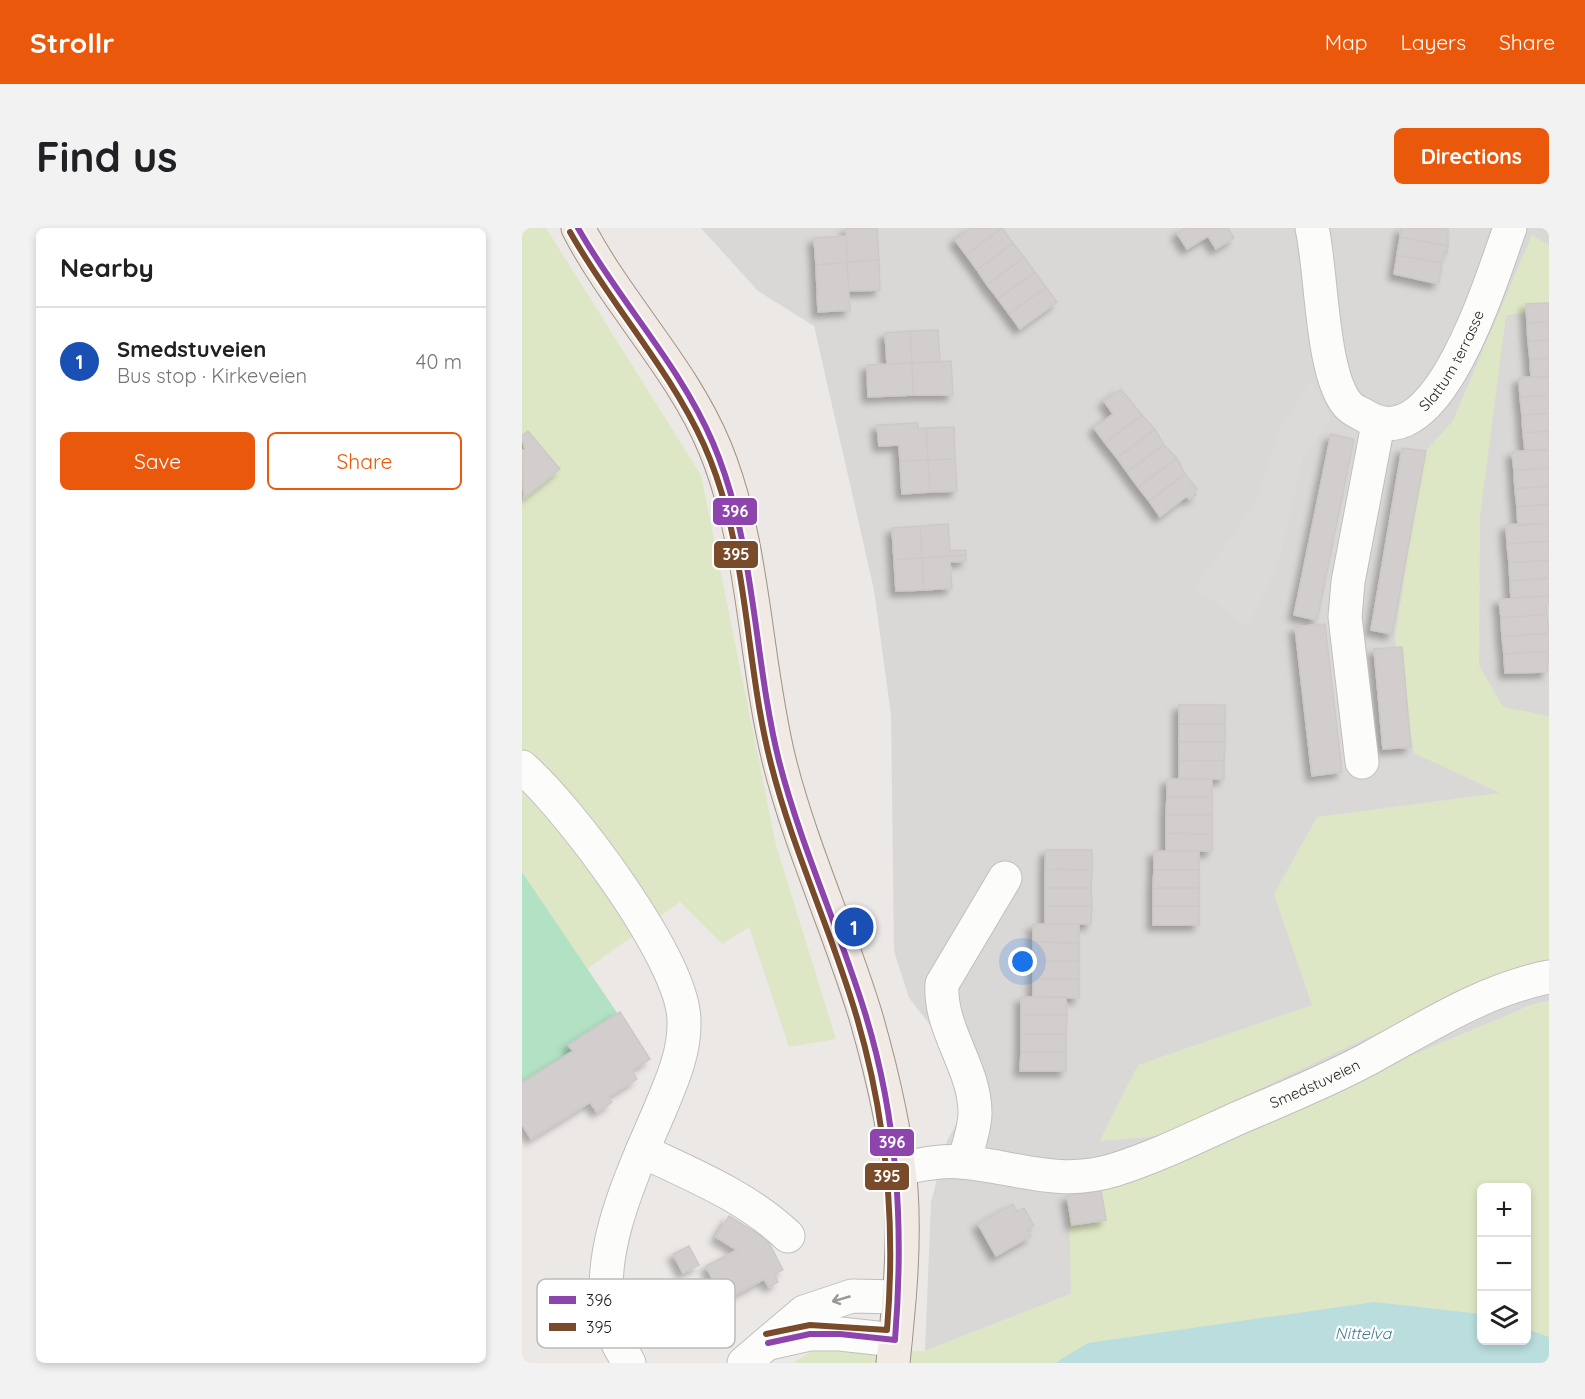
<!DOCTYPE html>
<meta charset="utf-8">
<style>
:root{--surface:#fff;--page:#f2f2f2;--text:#202124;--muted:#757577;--line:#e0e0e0;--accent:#ea580c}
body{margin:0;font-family:Quicksand,sans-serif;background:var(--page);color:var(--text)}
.controls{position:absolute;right:18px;bottom:18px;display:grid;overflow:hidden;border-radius:9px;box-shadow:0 3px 9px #0003}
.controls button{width:54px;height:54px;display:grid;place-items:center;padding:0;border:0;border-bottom:2px solid var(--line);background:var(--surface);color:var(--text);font:30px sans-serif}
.you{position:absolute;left:501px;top:734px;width:21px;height:21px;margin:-15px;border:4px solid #fff;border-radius:50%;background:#1a73e8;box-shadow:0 0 0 9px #1a73e833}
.badge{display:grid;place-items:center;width:39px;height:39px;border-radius:50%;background:var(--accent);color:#fff;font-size:20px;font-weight:700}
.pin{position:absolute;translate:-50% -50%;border:3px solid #fff;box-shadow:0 2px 6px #0006}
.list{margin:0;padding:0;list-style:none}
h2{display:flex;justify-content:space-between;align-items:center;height:78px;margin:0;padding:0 24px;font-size:26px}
h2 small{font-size:20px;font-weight:400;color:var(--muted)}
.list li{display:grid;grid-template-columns:39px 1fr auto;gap:18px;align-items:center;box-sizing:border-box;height:108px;padding:0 24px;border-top:2px solid var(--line)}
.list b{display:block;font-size:22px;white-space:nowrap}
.list p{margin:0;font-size:20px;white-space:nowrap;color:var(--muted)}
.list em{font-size:20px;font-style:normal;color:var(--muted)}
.actions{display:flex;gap:12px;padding:18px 24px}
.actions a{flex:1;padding:14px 0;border:2px solid var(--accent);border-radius:9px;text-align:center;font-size:21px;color:var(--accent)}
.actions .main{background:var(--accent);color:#fff}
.icon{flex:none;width:33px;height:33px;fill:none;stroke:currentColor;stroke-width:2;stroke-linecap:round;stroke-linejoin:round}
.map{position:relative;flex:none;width:1027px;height:1135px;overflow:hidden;border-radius:9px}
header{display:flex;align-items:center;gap:36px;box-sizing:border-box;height:84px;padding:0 30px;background:var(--accent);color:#fff}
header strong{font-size:28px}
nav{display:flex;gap:33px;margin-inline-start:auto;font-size:21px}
.intro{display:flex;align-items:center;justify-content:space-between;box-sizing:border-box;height:144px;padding:0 36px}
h1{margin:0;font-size:42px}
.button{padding:15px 27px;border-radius:9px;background:var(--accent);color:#fff;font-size:21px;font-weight:700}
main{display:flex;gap:36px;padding:0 36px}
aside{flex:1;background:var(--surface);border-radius:9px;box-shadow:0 3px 9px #0003}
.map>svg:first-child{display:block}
.residential{fill:#dad8d7}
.grass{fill:#dee7c5;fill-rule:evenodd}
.pitch{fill:#b2e1c4}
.parking{fill:#dbdad9}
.water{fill:#baddde}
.building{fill:#d2cecd;stroke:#cec9c7;stroke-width:1.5;filter:url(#shadow)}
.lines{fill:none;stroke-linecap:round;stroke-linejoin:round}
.minor-casing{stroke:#c1bfbe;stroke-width:35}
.major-casing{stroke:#a19284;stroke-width:35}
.minor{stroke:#fcfcfb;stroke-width:33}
.major{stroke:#f0e9e4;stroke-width:33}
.bus-1-casing{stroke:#fff;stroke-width:10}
.bus-2-casing{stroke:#fff;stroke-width:10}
.bus-1{stroke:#8e44ad;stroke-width:6}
.bus-2{stroke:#7a4b2a;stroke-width:6}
.oneway{stroke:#989897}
.labels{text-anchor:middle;stroke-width:4.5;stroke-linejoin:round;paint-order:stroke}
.street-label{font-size:15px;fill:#1d1d1d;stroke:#fff}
.water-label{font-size:16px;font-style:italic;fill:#447a92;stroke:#fff}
.key{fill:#fff;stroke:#bbb;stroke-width:1.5}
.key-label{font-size:16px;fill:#1d1d1d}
.line-badge{stroke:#fff;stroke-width:2}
.badge-label{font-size:16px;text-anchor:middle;font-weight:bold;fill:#fff}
</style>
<header>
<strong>Strollr</strong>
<nav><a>Map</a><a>Layers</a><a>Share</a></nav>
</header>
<div class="intro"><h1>Find us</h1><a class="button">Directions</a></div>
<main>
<aside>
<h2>Nearby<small></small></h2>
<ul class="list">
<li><span class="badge" style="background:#1a4fb4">1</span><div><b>Smedstuveien</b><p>Bus stop · Kirkeveien</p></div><em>40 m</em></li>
</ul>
<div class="actions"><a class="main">Save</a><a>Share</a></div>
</aside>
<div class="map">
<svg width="1027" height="1135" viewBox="0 0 1027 1135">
<defs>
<filter id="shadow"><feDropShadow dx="-5.5" dy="5.5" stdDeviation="3" flood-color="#0004"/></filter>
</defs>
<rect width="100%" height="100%" fill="#ebe8e6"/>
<path class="residential" d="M 179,0 L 1027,0 L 1027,773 L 1009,777 L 947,804 L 549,1066 L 403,1123 L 409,974 L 425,913 L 443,880 L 426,820 L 387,770 L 372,723 L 369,487 L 352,362 L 292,98 L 236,63 Z"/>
<path class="grass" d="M 0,0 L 24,0 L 179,247 L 254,617 L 314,811 L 267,819 L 227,699 L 200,716 L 158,674 L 65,741 L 0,644 Z
M 1010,7 L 1027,17 L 1027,83 L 984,87 L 958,288 L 957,437 L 981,479 L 1027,488 L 1027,738 L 951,759 L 639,908 L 578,913 L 616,837 L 790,777 L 752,666 L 795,589 L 978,565 L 892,525 L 873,411 L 901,226 L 931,193 Z
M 1027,773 L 1027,1135 L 271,1135 L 288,1124 L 403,1123 L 549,1066 L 547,970 L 1010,777 ZM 960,960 L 1005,960 L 1005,1112 L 960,1112 Z"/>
<path class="pitch" d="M 0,644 L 108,804 L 0,880 Z"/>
<path class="parking" d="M 789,152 L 809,190 L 781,229 L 757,333 L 726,398 L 673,360 L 732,276 L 758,200 Z"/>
<path class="water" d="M 852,1074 L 959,1086 L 960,1112 L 1005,1112 L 1005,1101 L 1027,1109 L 1027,1135 L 533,1135 L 566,1115 Z"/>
<path class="building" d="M 324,0 L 355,0 L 357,32 L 325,34 Z
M 449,0 L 480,0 L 444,27 L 433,12 Z
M 480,0 L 491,15 L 455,42 L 444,27 Z
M 663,0 L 706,0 L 712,10 L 694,21 L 686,8 L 665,21 L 655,5 Z
M 879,0 L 926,0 L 926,18 L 878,9 Z
M 324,8 L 325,34 L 294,37 L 292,10 Z
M 878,9 L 926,18 L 925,24 L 922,23 L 920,35 L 875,27 Z
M 491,15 L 502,29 L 465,57 L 455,42 Z
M 875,27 L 920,35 L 917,54 L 912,55 L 872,46 Z
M 502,29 L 513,44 L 476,71 L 465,57 Z
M 357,32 L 358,62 L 327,63 L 325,34 Z
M 325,34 L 328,82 L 296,84 L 294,37 Z
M 513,44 L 524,59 L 487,86 L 476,71 Z
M 524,59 L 535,74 L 498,101 L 487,86 Z
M 1027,75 L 1027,94 L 1005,95 L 1004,76 Z
M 1027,94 L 1027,112 L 1006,113 L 1005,95 Z
M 416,102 L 418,134 L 390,135 L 388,103 Z
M 388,103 L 390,135 L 365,136 L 363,105 Z
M 1027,112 L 1027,130 L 1008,132 L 1006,113 Z
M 1027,130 L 1027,149 L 1009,149 L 1008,132 Z
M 429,133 L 431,167 L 391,167 L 390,135 Z
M 390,135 L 391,167 L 346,169 L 345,137 Z
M 1024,148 L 1027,149 L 1027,167 L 998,169 L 997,150 Z
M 599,161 L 620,187 L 583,215 L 572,200 L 591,186 L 582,173 Z
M 1027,167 L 1027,185 L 1000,187 L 998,169 Z
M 1027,185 L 1027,203 L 1001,205 L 1000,187 Z
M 620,187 L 633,201 L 595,230 L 583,215 Z
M 396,195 L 396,201 L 404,200 L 406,232 L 378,233 L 377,217 L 357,218 L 355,197 Z
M 432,199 L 433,231 L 406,232 L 404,200 Z
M 633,201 L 642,217 L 605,244 L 595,230 Z
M 6,203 L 38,241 L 2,270 L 0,223 L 3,221 L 0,208 Z
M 1027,203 L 1027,222 L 1003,223 L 1001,205 Z
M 809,206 L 832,211 L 795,392 L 772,387 Z
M 642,217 L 655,230 L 616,259 L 605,244 Z
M 880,220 L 904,223 L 870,406 L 849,402 Z
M 1018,221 L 1027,222 L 1027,240 L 992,243 L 990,224 Z
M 655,230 L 663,246 L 627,273 L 616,259 Z
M 433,231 L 435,263 L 408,264 L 406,232 Z
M 406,232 L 408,264 L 380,266 L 378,233 Z
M 1027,240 L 1027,258 L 993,261 L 992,243 Z
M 663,246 L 675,261 L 672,264 L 674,267 L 667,271 L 665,268 L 638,289 L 627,273 Z
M 1027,258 L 1027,276 L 995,279 L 993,261 Z
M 1027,276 L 1027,295 L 996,298 L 995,279 Z
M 1027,295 L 1027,313 L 985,316 L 984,297 Z
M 426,296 L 428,323 L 444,322 L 444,327 L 400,330 L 398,298 Z
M 398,298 L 400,330 L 372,332 L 370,300 Z
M 1027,313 L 1027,332 L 987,335 L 985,316 Z
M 444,327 L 444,333 L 428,334 L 430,360 L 402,362 L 400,330 Z
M 400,330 L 402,362 L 374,363 L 372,332 Z
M 1027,332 L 1027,350 L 988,353 L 987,335 Z
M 1027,350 L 1027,368 L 989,370 L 988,353 Z
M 1027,368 L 1027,375 L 1024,376 L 1025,386 L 979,390 L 977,371 Z
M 1025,386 L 1027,405 L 980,409 L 979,390 Z
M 803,396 L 820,544 L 790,548 L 773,399 Z
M 1027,405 L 1027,423 L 982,426 L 980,409 Z
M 880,419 L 889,519 L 861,521 L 852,421 Z
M 1027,423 L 1025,444 L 983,445 L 982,426 Z
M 657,477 L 703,477 L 703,496 L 657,496 Z
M 657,496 L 703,496 L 703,514 L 657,514 Z
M 657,514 L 703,514 L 702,533 L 657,532 Z
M 657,532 L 702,533 L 702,551 L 657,551 Z
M 645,551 L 690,551 L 690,569 L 645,569 Z
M 645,569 L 690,569 L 690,587 L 644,587 Z
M 644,587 L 690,587 L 690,606 L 644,605 Z
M 644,605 L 690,606 L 690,623 L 644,623 Z
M 524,622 L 570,622 L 570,642 L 523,641 Z
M 632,623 L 677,623 L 677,642 L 632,642 Z
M 523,641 L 570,642 L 569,660 L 523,660 Z
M 632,642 L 677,642 L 677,660 L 631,660 Z
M 523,660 L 569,660 L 570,678 L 523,678 Z
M 631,660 L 677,660 L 677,678 L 631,678 Z
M 523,678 L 570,678 L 569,696 L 523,696 Z
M 631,678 L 677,678 L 677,697 L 631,697 Z
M 511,696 L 557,696 L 557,715 L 511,714 Z
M 511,714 L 557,715 L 557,733 L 511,733 Z
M 511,733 L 557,733 L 557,751 L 511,751 Z
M 511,751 L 557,751 L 557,770 L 511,769 Z
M 499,769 L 544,769 L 545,787 L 499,787 Z
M 98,784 L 128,831 L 110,842 L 115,851 L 86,869 L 90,874 L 75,884 L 68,874 L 9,911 L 0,896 L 0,855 L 51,823 L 46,817 Z
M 499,787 L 545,787 L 544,806 L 499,806 Z
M 499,806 L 544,806 L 544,824 L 499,824 Z
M 499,824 L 544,824 L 544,843 L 498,843 Z
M 579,962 L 584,992 L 550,997 L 545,968 Z
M 491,976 L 495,984 L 502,980 L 512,998 L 505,1001 L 509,1008 L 474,1028 L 456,996 Z
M 207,988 L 241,1009 L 243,1007 L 261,1042 L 252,1046 L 256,1054 L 247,1059 L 242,1051 L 201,1073 L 184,1038 L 215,1022 L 194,1009 Z
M 167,1018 L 177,1037 L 161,1045 L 151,1026 Z"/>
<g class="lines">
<g class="minor-casing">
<g id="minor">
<path id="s1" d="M 790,0 C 800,43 799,147 826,177 C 830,182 840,186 845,189 C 917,233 971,45 988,0"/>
<path d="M 840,534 L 823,389 L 826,354 L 856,196"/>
<path d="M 0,539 C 47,580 162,732 162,793 C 163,825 149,855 137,884 C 110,947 70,1029 89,1098 C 92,1111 100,1123 107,1135"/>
<path d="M 120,923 C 171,947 225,969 266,1008"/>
<path d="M 442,934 C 446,919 453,900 453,885 C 453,839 417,802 420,756 L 483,650"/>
<path id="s2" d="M 377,941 C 398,937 418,932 440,934 C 495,939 536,959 592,942 C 634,929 674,909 714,891 C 758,872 803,854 846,831 C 905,799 961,762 1027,749"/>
<path d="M 248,1115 L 288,1106 L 318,1106 L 373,1112"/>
<path d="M 222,1135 L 282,1084 L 330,1068 L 377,1069"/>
</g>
</g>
<g class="major-casing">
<path id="major" d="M 56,0 C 96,77 160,140 193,220 C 233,317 232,430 257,532 C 279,620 318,703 344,789 C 360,845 374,903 379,961 C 383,1019 377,1077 371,1135"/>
</g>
<use href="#minor" class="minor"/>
<use href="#major" class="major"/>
<g class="bus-1-casing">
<path id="bus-1" d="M 56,0 C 97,73 158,137 191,215 C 234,316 231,428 257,533 C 279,619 317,700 343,785 C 376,892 382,1000 373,1112 L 318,1106 L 288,1106 L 246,1115"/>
</g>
<g class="bus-2-casing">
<path id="bus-2" d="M 48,4 C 89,77 147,140 182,217 C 227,317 222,431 249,536 C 271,623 310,704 335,790 C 365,893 374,995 365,1102 L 288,1097 L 244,1106"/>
</g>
<use href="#bus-1" class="bus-1"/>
<use href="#bus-2" class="bus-2"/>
</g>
<defs><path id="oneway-shaft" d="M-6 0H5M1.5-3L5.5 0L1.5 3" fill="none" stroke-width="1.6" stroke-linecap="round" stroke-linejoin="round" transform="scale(1.5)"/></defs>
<use class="oneway" href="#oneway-shaft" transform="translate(319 1071) rotate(164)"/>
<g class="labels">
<g class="street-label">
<text dy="5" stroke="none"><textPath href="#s1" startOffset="322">Slattum terrasse</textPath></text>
<text dy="5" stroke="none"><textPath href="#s2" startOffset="436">Smedstuveien</textPath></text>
</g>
<g class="water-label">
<text x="841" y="1111">Nittelva</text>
</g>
</g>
<rect x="15" y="1051" width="198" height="69" rx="9" class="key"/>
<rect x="27" y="1068" width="27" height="8" fill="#8e44ad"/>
<rect x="27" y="1095" width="27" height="8" fill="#7a4b2a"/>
<g class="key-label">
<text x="64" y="1078">396</text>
<text x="64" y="1105">395</text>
</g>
<g class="line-badge">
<rect x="190" y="269" width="46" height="29" rx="6" fill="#8e44ad"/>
<rect x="191" y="312" width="46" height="29" rx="6" fill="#7a4b2a"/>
<rect x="347" y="900" width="46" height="29" rx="6" fill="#8e44ad"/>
<rect x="342" y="934" width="46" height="29" rx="6" fill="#7a4b2a"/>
</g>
<g class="badge-label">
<text x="213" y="289">396</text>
<text x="214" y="332">395</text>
<text x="370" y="920">396</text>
<text x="365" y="954">395</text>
</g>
</svg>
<div class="controls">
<button>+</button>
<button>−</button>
<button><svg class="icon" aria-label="layers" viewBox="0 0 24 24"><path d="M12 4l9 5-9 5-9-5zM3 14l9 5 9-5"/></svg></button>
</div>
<div class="you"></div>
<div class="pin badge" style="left:332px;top:699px;background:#1a4fb4">1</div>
</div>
</main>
